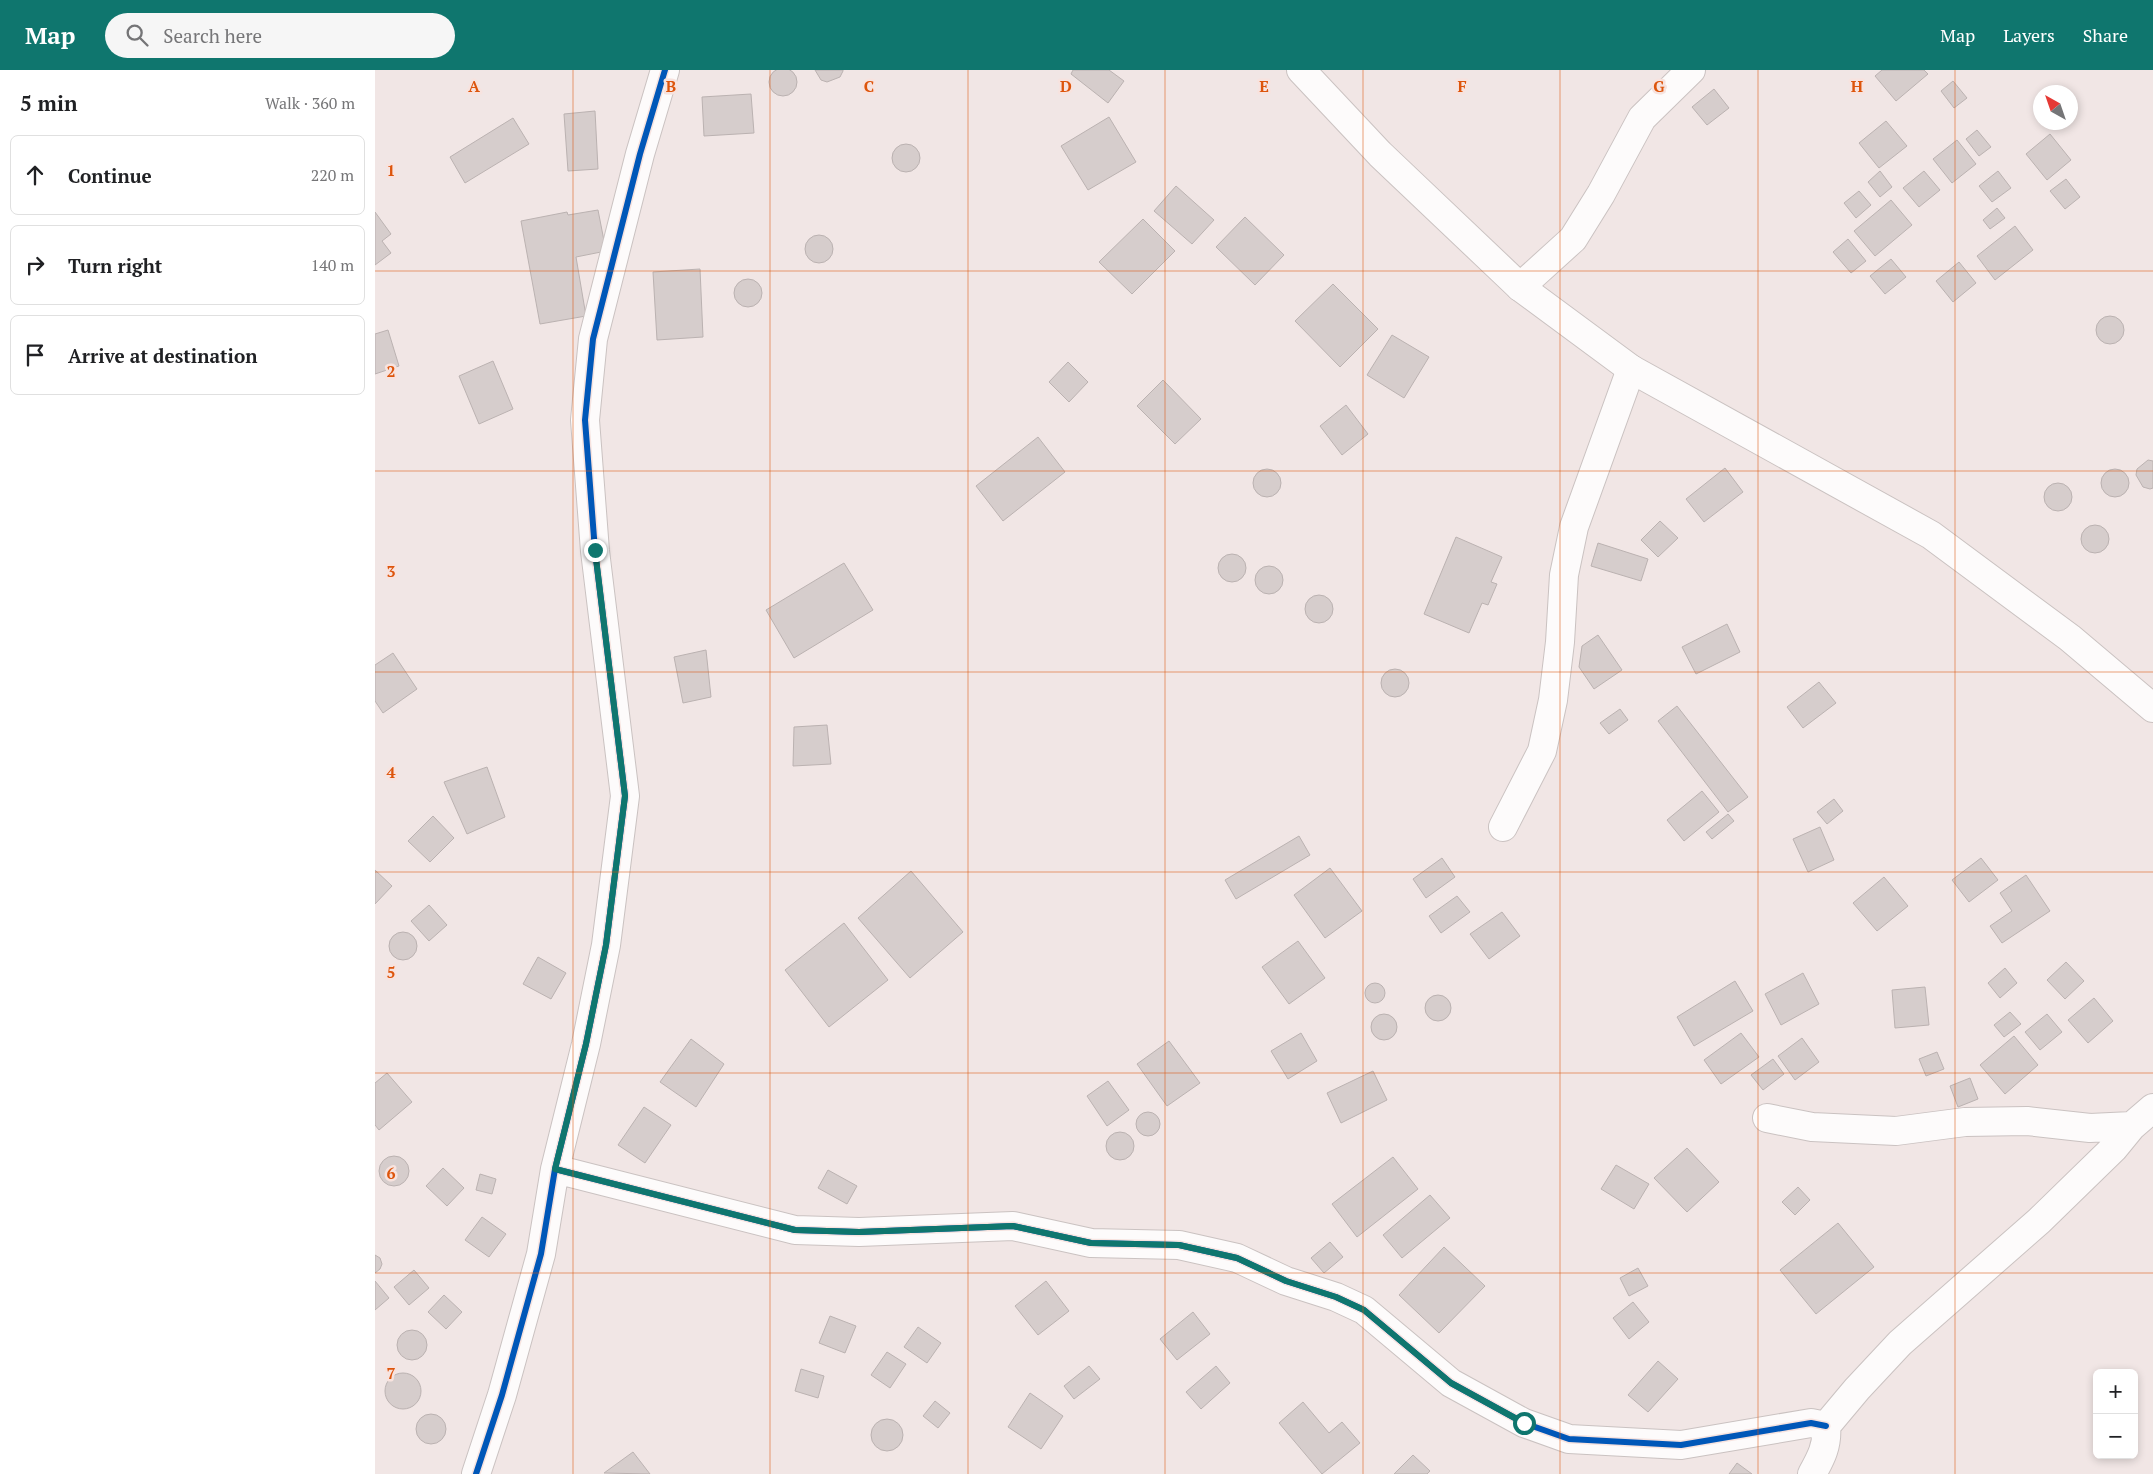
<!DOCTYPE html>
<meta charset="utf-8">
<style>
:root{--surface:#fff;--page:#f6f6f6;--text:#202124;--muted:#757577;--line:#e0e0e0;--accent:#0f766e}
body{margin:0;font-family:"PT Serif",serif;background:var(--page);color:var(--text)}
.controls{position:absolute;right:15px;bottom:15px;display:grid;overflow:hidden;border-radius:8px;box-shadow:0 2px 8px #0003}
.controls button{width:45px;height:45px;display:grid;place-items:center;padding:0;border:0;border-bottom:1px solid var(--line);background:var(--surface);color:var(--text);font:25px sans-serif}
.compass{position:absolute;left:1658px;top:15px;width:45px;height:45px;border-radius:50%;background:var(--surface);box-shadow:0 2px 8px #0003;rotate:320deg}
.stop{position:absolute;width:15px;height:15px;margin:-11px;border:4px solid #0f766e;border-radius:50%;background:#fff}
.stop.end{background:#0f766e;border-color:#fff;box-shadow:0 1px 5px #0008}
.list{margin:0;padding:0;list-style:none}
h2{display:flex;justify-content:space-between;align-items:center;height:65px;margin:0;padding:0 20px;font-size:21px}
h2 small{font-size:16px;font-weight:400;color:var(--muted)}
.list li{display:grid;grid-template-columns:32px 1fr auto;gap:15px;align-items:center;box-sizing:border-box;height:80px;margin:0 10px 10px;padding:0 10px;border:1px solid var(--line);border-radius:8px}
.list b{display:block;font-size:19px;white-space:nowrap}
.list em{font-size:16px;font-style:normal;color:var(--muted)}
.icon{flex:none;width:28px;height:28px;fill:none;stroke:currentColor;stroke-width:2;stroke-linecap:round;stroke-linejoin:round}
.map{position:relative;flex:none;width:1778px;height:1404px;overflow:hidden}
header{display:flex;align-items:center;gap:30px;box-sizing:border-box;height:70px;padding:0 25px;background:var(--accent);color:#fff}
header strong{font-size:24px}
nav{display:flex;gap:28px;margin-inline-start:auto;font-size:18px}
.search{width:350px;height:45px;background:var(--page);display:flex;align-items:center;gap:12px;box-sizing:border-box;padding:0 18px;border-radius:28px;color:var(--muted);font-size:19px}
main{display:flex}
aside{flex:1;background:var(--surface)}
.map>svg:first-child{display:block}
.building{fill:#d6cdcc;stroke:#bbb2b1}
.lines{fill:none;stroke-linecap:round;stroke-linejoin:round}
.street-casing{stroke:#cac2c1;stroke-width:30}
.secondary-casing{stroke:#cac2c1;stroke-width:30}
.street{stroke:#fdfbfb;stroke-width:28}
.secondary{stroke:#fdfbfb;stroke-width:28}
.cycleway-casing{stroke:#f7e3df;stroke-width:9}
.cycleway{stroke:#0057b8;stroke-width:6}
.route{stroke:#0f766e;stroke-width:6}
.grid{fill:none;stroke:#dd550c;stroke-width:1;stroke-opacity:0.55}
.grid-label{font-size:16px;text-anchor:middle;font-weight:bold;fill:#dd550c;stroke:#f7e3df;stroke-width:5;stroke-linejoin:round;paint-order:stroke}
</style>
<header>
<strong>Map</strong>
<div class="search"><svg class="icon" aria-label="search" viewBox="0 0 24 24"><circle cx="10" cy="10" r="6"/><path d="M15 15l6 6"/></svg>Search here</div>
<nav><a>Map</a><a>Layers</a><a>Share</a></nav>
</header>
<main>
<aside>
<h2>5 min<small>Walk · 360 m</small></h2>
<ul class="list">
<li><svg class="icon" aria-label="ahead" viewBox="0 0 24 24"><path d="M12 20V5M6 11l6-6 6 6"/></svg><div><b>Continue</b></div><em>220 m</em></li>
<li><svg class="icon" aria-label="right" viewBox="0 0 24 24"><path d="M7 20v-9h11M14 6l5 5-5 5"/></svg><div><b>Turn right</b></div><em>140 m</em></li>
<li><svg class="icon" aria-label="arrive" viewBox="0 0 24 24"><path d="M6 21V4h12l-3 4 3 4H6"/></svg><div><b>Arrive at destination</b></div></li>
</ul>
</aside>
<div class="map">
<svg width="1778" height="1404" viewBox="0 0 1778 1404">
<rect width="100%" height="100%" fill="#f1e6e5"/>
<path class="building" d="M394 12a14 14 0 1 1 28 0a14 14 0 1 1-28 0Z
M 440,0 L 468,0 L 468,1 L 465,7 L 452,12 L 446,10 Z
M 698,0 L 734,0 L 749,11 L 733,33 L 696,4 Z
M 1507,0 L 1549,0 L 1553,4 L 1521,31 L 1500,6 Z
M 1578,11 L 1592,28 L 1579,38 L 1566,21 Z
M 1339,19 L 1354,38 L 1332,55 L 1317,37 Z
M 376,24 L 379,63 L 329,66 L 327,27 Z
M 220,41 L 223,99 L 193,101 L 189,44 Z
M 734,47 L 761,92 L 713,120 L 686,76 Z
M 138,48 L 154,74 L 90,113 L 75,87 Z
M 1511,51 L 1532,76 L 1504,98 L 1484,73 Z
M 1602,60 L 1616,77 L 1604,86 L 1591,69 Z
M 1675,64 L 1696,90 L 1672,110 L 1651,84 Z
M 1582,70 L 1601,94 L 1577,113 L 1558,89 Z
M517 88a14 14 0 1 1 28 0a14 14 0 1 1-28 0Z
M 1505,101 L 1517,117 L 1505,127 L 1493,112 Z
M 1549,101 L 1565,120 L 1544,137 L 1528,118 Z
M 1623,101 L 1636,118 L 1617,132 L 1604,116 Z
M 1691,109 L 1705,127 L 1690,139 L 1675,121 Z
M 801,116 L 839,150 L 817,174 L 779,141 Z
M 1484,121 L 1496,135 L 1481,148 L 1469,133 Z
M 1516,130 L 1537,155 L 1500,186 L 1479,161 Z
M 1622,138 L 1630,148 L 1615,159 L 1608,150 Z
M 223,140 L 231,181 L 201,187 L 211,246 L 165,254 L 146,151 L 192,142 L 193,145 Z
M 0,142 L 16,164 L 7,171 L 16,183 L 0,195 Z
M 870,147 L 909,185 L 880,215 L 841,177 Z
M 768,149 L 800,181 L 757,224 L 724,192 Z
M 1640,156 L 1658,180 L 1620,210 L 1602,186 Z
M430 179a14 14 0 1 1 28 0a14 14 0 1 1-28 0Z
M 1473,169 L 1491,191 L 1476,203 L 1458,182 Z
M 1516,189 L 1531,207 L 1510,224 L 1495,206 Z
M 1584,192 L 1601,213 L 1578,232 L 1561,211 Z
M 325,199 L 328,267 L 282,270 L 278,202 Z
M359 223a14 14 0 1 1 28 0a14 14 0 1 1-28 0Z
M 958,214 L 1003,259 L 965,297 L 920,251 Z
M1721 260a14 14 0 1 1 28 0a14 14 0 1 1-28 0Z
M 13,260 L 24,296 L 0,304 L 0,264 Z
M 1017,265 L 1054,287 L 1029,328 L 992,305 Z
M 118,291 L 138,339 L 104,354 L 84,306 Z
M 693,292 L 713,312 L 694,332 L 674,312 Z
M 788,310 L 826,349 L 800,374 L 762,336 Z
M 971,335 L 993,364 L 967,385 L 945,356 Z
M 663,367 L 690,402 L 628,451 L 601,416 Z
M 1773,390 L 1778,391 L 1778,418 L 1775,419 L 1768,417 L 1761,405 L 1762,399 Z
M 1350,398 L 1368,422 L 1329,452 L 1311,429 Z
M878 413a14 14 0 1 1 28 0a14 14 0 1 1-28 0Z
M1726 413a14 14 0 1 1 28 0a14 14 0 1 1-28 0Z
M1669 427a14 14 0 1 1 28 0a14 14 0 1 1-28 0Z
M 1285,451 L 1303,468 L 1283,487 L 1266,470 Z
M1706 469a14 14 0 1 1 28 0a14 14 0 1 1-28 0Z
M 1081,467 L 1127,487 L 1116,512 L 1122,514 L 1113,535 L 1107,533 L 1094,563 L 1049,544 Z
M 1223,473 L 1273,489 L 1266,511 L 1216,496 Z
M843 498a14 14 0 1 1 28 0a14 14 0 1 1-28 0Z
M 469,493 L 498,540 L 419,588 L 391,540 Z
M880 510a14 14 0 1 1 28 0a14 14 0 1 1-28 0Z
M930 539a14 14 0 1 1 28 0a14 14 0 1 1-28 0Z
M 1352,554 L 1365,582 L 1321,604 L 1307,577 Z
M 1223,565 L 1247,600 L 1219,619 L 1204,597 L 1207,576 Z
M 331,580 L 336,627 L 308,633 L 299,587 Z
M 18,583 L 42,619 L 8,643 L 0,631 L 0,595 Z
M1006 613a14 14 0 1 1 28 0a14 14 0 1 1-28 0Z
M 1444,612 L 1461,633 L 1428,658 L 1412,637 Z
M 1302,636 L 1373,727 L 1353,742 L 1283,651 Z
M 1245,639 L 1253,650 L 1234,664 L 1225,653 Z
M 452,655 L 456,694 L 418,696 L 419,657 Z
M 112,697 L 130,747 L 92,764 L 69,712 Z
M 1327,721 L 1344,742 L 1309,771 L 1292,750 Z
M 1459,729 L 1468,741 L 1452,754 L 1442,742 Z
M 1353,744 L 1359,751 L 1337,769 L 1331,762 Z
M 58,746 L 79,768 L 55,792 L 33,771 Z
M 1445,757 L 1459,790 L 1433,802 L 1418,769 Z
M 924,766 L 935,785 L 861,829 L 850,810 Z
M 1067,788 L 1080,807 L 1051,828 L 1038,809 Z
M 1606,788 L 1623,810 L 1594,832 L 1577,810 Z
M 955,798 L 987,841 L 950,868 L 919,825 Z
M 0,800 L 17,816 L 0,834 Z
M 536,801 L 588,862 L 535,908 L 483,848 Z
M 1651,805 L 1675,841 L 1627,873 L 1615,856 L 1637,841 L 1625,823 Z
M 1509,807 L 1533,836 L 1502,861 L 1478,833 Z
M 1082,826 L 1095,842 L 1066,863 L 1054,846 Z
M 54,835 L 72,855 L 54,871 L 36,851 Z
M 1127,842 L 1145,866 L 1114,889 L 1095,864 Z
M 469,853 L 513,910 L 454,957 L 410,900 Z
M14 876a14 14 0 1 1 28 0a14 14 0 1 1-28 0Z
M 923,871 L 950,908 L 914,934 L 887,897 Z
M 163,887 L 191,903 L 176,929 L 148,914 Z
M 1691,892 L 1709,911 L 1690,929 L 1672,910 Z
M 1630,898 L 1642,913 L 1625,928 L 1613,913 Z
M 1428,903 L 1444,934 L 1406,955 L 1390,924 Z
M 1360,911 L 1378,941 L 1319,976 L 1302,947 Z
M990 923a10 10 0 1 1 20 0a10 10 0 1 1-20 0Z
M 1550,917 L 1554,955 L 1520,958 L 1517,920 Z
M1050 938a13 13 0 1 1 26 0a13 13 0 1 1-26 0Z
M 1719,928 L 1738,951 L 1713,973 L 1693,950 Z
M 1635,942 L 1646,954 L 1629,967 L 1619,955 Z
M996 957a13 13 0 1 1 26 0a13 13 0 1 1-26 0Z
M 1672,944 L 1687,962 L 1665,980 L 1650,962 Z
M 926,963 L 942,991 L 913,1009 L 896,981 Z
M 1366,963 L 1384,987 L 1346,1014 L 1329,990 Z
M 1639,966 L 1663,995 L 1630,1024 L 1605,995 Z
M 1427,968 L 1444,992 L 1420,1010 L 1403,986 Z
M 316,969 L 349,994 L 321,1037 L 285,1012 Z
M 794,971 L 825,1013 L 792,1036 L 762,994 Z
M 1562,982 L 1569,999 L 1551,1006 L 1544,989 Z
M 1398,989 L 1409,1004 L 1388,1020 L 1376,1005 Z
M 998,1001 L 1012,1030 L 966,1053 L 952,1023 Z
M 12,1003 L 37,1032 L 4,1060 L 0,1055 L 0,1013 Z
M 1595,1008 L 1603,1029 L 1583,1037 L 1575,1016 Z
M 733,1011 L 754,1040 L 732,1056 L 712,1026 Z
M 269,1037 L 296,1055 L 270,1093 L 243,1075 Z
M761 1054a12 12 0 1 1 24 0a12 12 0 1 1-24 0Z
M731 1076a14 14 0 1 1 28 0a14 14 0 1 1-28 0Z
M 1312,1078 L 1344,1112 L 1312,1142 L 1279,1108 Z
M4 1101a15 15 0 1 1 30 0a15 15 0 1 1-30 0Z
M 1018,1087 L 1043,1119 L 982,1167 L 957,1134 Z
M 1241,1095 L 1274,1114 L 1259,1139 L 1226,1119 Z
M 68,1098 L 89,1118 L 72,1136 L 51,1116 Z
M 453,1100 L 482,1116 L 472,1134 L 443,1118 Z
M 105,1104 L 121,1109 L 117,1124 L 101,1120 Z
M 1423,1117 L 1435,1130 L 1420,1145 L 1407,1132 Z
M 1055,1125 L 1075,1148 L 1027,1188 L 1008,1165 Z
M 107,1147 L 131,1164 L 114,1187 L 90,1170 Z
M 1463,1153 L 1499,1197 L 1441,1244 L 1405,1200 Z
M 955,1172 L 968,1187 L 949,1203 L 936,1188 Z
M 1069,1177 L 1110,1216 L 1064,1263 L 1024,1225 Z
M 0,1185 L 5,1188 L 7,1194 L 5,1199 L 0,1203 Z
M 1263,1198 L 1273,1216 L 1254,1226 L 1245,1208 Z
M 39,1200 L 54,1218 L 34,1235 L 19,1217 Z
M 0,1211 L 14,1228 L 0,1240 Z
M 671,1211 L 694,1241 L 663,1265 L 640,1236 Z
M 69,1225 L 87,1242 L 71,1259 L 53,1242 Z
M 1258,1232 L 1274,1252 L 1254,1269 L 1238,1248 Z
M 818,1242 L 835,1264 L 802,1290 L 785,1269 Z
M 455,1246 L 481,1256 L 470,1283 L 444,1273 Z
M 543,1257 L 566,1273 L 552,1293 L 529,1277 Z
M22 1275a15 15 0 1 1 30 0a15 15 0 1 1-30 0Z
M 512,1282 L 531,1294 L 515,1318 L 496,1305 Z
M 1283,1291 L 1303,1309 L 1273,1342 L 1253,1325 Z
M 714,1296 L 725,1309 L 699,1329 L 689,1316 Z
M 841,1296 L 855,1313 L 826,1339 L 811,1322 Z
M 426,1299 L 449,1306 L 443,1328 L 420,1321 Z
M10 1321a18 18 0 1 1 36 0a18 18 0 1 1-36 0Z
M 655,1323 L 688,1346 L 666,1379 L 633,1357 Z
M 560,1331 L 575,1343 L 563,1358 L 548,1346 Z
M 928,1332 L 954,1363 L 967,1352 L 985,1373 L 947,1404 L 904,1353 Z
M41 1359a15 15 0 1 1 30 0a15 15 0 1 1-30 0Z
M496 1365a16 16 0 1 1 32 0a16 16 0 1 1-32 0Z
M 258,1382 L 275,1404 L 229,1403 Z
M 1038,1385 L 1055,1401 L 1052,1404 L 1019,1404 Z
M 1362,1393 L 1377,1404 L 1354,1404 Z"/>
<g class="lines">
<g class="street-casing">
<path id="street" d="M 1145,217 L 1198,169 L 1226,124 L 1267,48 L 1316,0
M 1128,757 L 1167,681 L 1178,630 L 1185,572 L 1189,505 L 1199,457 L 1256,299
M 1392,1048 L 1437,1057 L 1521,1061 L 1590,1052 L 1652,1051 L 1715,1058 L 1757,1056
M 180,1099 L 420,1160 L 484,1162 L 638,1156 L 716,1173 L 804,1175 L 862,1188 L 911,1211 L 961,1227 L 989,1240 L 1076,1313 L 1149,1353 L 1194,1369 L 1306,1375 L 1436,1353 L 1451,1356
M 101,1404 L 127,1325 L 166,1184 L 180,1099 L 211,974 L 231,875 L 250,726 L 220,481 L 210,350 L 218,269 L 265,84 L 290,0
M 1437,1404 C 1446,1388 1453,1375 1451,1356 L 1482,1319 L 1525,1273 L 1664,1151 L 1739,1078 L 1757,1056 L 1778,1038"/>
</g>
<g class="secondary-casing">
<path id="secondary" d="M 926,0 L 1005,84 L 1145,217 L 1256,299 L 1556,465 L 1695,568 L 1778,638"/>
</g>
<use href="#street" class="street"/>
<use href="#secondary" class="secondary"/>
<g class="cycleway-casing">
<path id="cycleway" d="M 180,1099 L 420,1160 L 484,1162 L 638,1156 L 716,1173 L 804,1175 L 862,1188 L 911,1211 L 961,1227 L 989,1240 L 1076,1313 L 1149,1353 L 1194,1369 L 1306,1375 L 1436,1353 L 1451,1356
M 101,1404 L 127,1325 L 166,1184 L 180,1099 L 211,974 L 231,875 L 250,726 L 220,481 L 210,350 L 218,269 L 265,84 L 290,0"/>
</g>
<use href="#cycleway" class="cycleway"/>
</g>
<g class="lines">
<path class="route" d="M 220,480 L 250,726 L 231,875 L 211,974 L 180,1099 L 420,1160 L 484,1162 L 638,1156 L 716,1173 L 804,1175 L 862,1188 L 911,1211 L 961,1227 L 989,1240 L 1076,1313 L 1149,1353"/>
</g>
<path class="grid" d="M 198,0 L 198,1404M 395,0 L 395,1404M 593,0 L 593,1404M 790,0 L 790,1404M 988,0 L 988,1404M 1185,0 L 1185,1404M 1383,0 L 1383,1404M 1580,0 L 1580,1404M 0,201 L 1778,201M 0,401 L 1778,401M 0,602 L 1778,602M 0,802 L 1778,802M 0,1003 L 1778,1003M 0,1203 L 1778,1203"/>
<g class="grid-label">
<text x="99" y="22">A</text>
<text x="296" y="22">B</text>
<text x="494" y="22">C</text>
<text x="691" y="22">D</text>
<text x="889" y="22">E</text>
<text x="1087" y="22">F</text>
<text x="1284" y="22">G</text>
<text x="1482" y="22">H</text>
<text x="16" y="106">1</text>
<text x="16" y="307">2</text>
<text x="16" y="507">3</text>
<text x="16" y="708">4</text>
<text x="16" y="908">5</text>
<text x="16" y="1109">6</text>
<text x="16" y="1309">7</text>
</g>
</svg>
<div class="controls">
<button>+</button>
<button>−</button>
</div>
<svg class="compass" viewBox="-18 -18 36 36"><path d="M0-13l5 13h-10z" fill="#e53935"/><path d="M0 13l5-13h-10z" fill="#757577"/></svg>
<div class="stop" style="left:1149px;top:1353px"></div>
<div class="stop end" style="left:220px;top:480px"></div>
</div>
</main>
